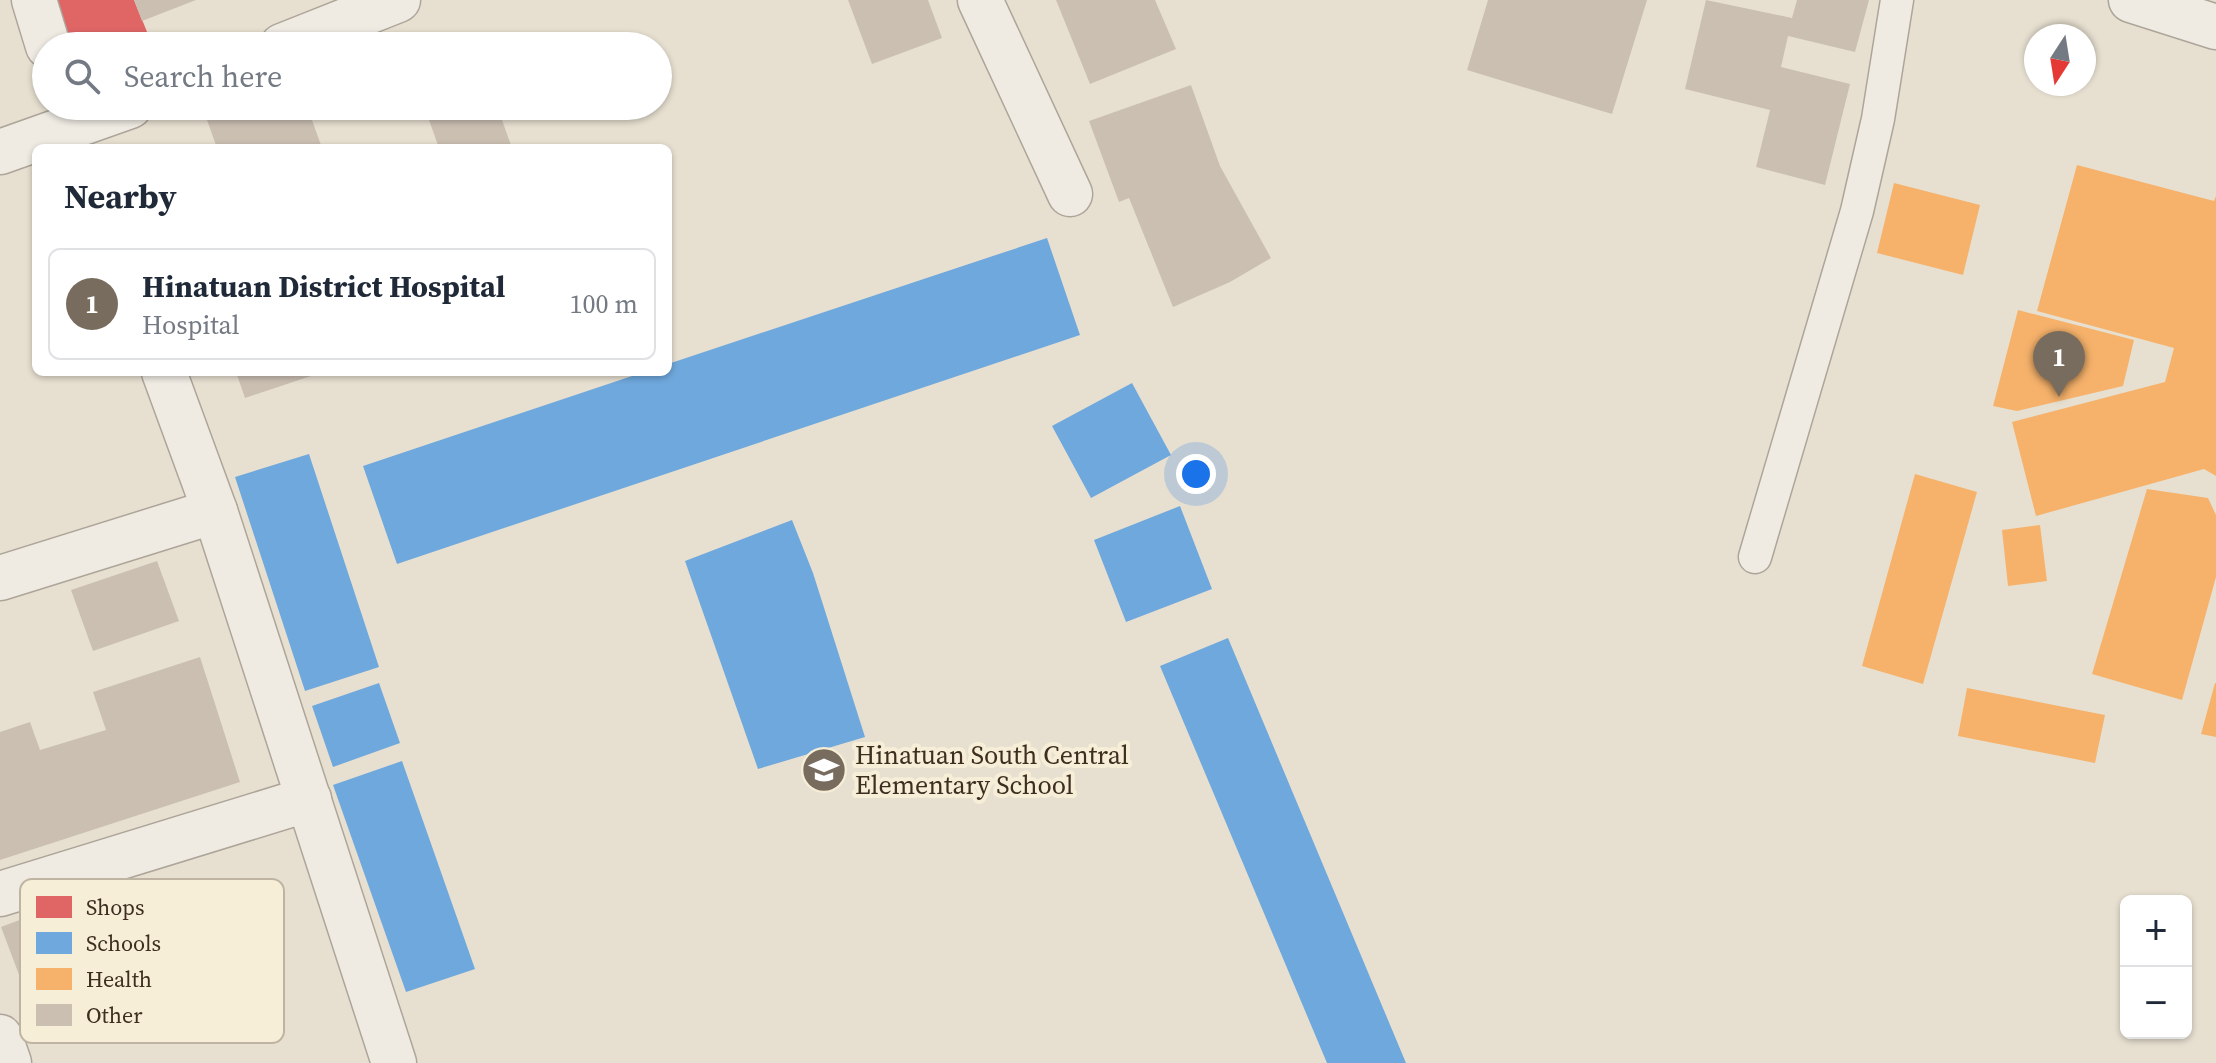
<!DOCTYPE html>
<meta charset="utf-8">
<style>
:root{--surface:#fff;--page:#f2f2f3;--text:#1f2937;--muted:#747a83;--line:#e0e1e3;--accent:#786c5e}
body{margin:0;font-family:"Source Serif 4",serif;background:var(--page);color:var(--text)}
.controls{position:absolute;right:24px;bottom:24px;display:grid;overflow:hidden;border-radius:12px;box-shadow:0 2px 6px #0004}
.controls button{width:72px;height:72px;display:grid;place-items:center;padding:0;border:0;border-bottom:2px solid var(--line);background:var(--surface);color:var(--text);font:40px sans-serif}
.compass{position:absolute;left:2024px;top:24px;width:72px;height:72px;border-radius:50%;background:var(--surface);box-shadow:0 2px 6px #0004;rotate:192deg}
.you{position:absolute;left:1196px;top:474px;width:28px;height:28px;margin:-20px;border:6px solid #fff;border-radius:50%;background:#1a73e8;box-shadow:0 0 0 12px #1a73e833}
.badge{display:grid;place-items:center;width:52px;height:52px;border-radius:50%;background:var(--accent);color:#fff;font-size:26px;font-weight:700}
.pin{position:absolute;translate:-50% -66px;filter:drop-shadow(0 2px 4px #0008)}
.pin::after{content:'';position:absolute;top:42px;width:28px;height:24px;background:inherit;clip-path:polygon(0 0,100% 0,50% 100%)}
.list{margin:0;padding:0;list-style:none}
h2{display:flex;justify-content:space-between;align-items:center;height:104px;margin:0;padding:0 32px;font-size:34px}
h2 small{font-size:26px;font-weight:400;color:var(--muted)}
.list li{display:grid;grid-template-columns:52px 1fr auto;gap:24px;align-items:center;box-sizing:border-box;height:112px;margin:0 16px 16px;padding:0 16px;border:2px solid var(--line);border-radius:12px}
.list b{display:block;font-size:30px;white-space:nowrap}
.list p{margin:0;font-size:26px;white-space:nowrap;color:var(--muted)}
.list em{font-size:26px;font-style:normal;color:var(--muted)}
.icon{flex:none;width:44px;height:44px;fill:none;stroke:currentColor;stroke-width:2;stroke-linecap:round;stroke-linejoin:round}
.map{position:relative;flex:none;width:2216px;height:1063px;overflow:hidden}
.search{position:absolute;background:var(--surface);box-shadow:0 2px 6px #0004;left:32px;top:32px;width:640px;height:88px;display:flex;align-items:center;gap:20px;box-sizing:border-box;padding:0 28px;border-radius:44px;color:var(--muted);font-size:30px}
.panel{position:absolute;background:var(--surface);box-shadow:0 2px 6px #0004;left:32px;top:144px;width:640px;height:232px;border-radius:12px}
.map>svg:first-child{display:block}
.shops{fill:#e06666}
.schools{fill:#6fa8dc}
.health{fill:#f6b26b}
.building{fill:#cbbfb2}
.lines{fill:none;stroke-linecap:round;stroke-linejoin:round}
.service-casing{stroke:#ada599;stroke-width:35}
.minor-casing{stroke:#ada599;stroke-width:47}
.tertiary-casing{stroke:#ada599;stroke-width:47}
.service{stroke:#efebe3;stroke-width:32}
.minor{stroke:#efebe3;stroke-width:44}
.tertiary{stroke:#efebe3;stroke-width:44}
.labels{text-anchor:middle;stroke-width:8;stroke-linejoin:round;paint-order:stroke}
.poi-label{font-size:26px;fill:#3d2e20;stroke:#f7eed8;text-anchor:start}
.key{fill:#f7eed8;stroke:#bfb4a1;stroke-width:2}
.key-label{font-size:22px;fill:#3d2e20}
</style>
<div class="map">
<svg width="2216" height="1063" viewBox="0 0 2216 1063">
<rect width="100%" height="100%" fill="#e7e0d1"/>
<path class="shops" d="M 37,0 L 134,0 L 152,44 L 55,46 Z"/>
<path class="schools" d="M 1047,238 L 1080,335 L 397,564 L 363,466 L 644,372 L 668,372 L 668,364 Z
M 1132,383 L 1171,455 L 1091,498 L 1052,426 Z
M 309,454 L 379,667 L 305,691 L 235,477 Z
M 1180,506 L 1212,589 L 1126,622 L 1094,540 Z
M 792,520 L 813,573 L 865,737 L 758,769 L 685,561 Z
M 1228,638 L 1406,1063 L 1327,1063 L 1160,666 Z
M 379,683 L 400,743 L 333,767 L 312,706 Z
M 402,761 L 475,969 L 406,992 L 333,785 Z"/>
<path class="health" d="M 2077,165 L 2214,201 L 2216,196 L 2216,476 L 2204,469 L 2036,516 L 2012,422 L 2165,382 L 2174,348 L 2037,311 Z
M 1894,183 L 1980,205 L 1963,275 L 1877,253 Z
M 2018,310 L 2134,340 L 2123,386 L 2017,411 L 1993,406 Z
M 1915,474 L 1977,492 L 1923,684 L 1862,666 Z
M 2147,489 L 2208,498 L 2216,515 L 2216,577 L 2182,700 L 2092,674 Z
M 2040,525 L 2047,581 L 2008,586 L 2002,530 Z
M 2215,683 L 2216,683 L 2216,737 L 2201,734 Z
M 1967,688 L 2105,715 L 2095,763 L 1958,736 Z"/>
<path class="building" d="M 134,0 L 196,0 L 142,21 Z
M 848,0 L 928,0 L 942,38 L 872,64 Z
M 1056,0 L 1155,0 L 1176,49 L 1090,84 Z
M 1488,0 L 1647,0 L 1612,114 L 1467,70 Z
M 1706,0 L 1792,18 L 1797,0 L 1869,0 L 1855,52 L 1788,36 L 1781,67 L 1850,84 L 1825,185 L 1756,167 L 1770,110 L 1685,89 Z
M 1191,85 L 1220,166 L 1271,258 L 1230,282 L 1173,307 L 1129,198 L 1119,202 L 1089,121 Z
M 202,106 L 307,106 L 322,148 L 217,148 Z
M 424,106 L 497,106 L 512,148 L 439,148 Z
M 236,372 L 320,372 L 320,373 L 245,398 Z
M 157,561 L 179,621 L 93,651 L 71,590 Z
M 200,657 L 240,782 L 0,860 L 0,732 L 30,722 L 40,750 L 106,730 L 93,692 Z
M 99,890 L 136,988 L 38,1025 L 1,927 Z"/>
<g class="lines">
<g class="service-casing">
<path id="service" d="M 1755,557 L 1857,211 L 1878,119 L 1897,0"/>
</g>
<g class="minor-casing">
<path id="minor" d="M 34,0 L 48,46
M 980,0 L 1070,194
M 0,578 L 215,511
M 0,894 L 309,799
M 0,1037 L 9,1063"/>
</g>
<g class="tertiary-casing">
<path id="tertiary" d="M 2131,0 L 2216,27
M 282,46 L 398,0
M 0,152 L 130,106
M 164,372 L 215,511 L 394,1063"/>
</g>
<use href="#service" class="service"/>
<use href="#minor" class="minor"/>
<use href="#tertiary" class="tertiary"/>
</g>
<defs>
<g id="school-disc" transform="scale(2.3)"><circle r="9.5" fill="#786c5e" stroke="#f7eed8"/><path d="M0-5L7-2L0 1L-7-2ZM-4 1L0 2.5L4 1V4Q0 6-4 4Z" fill="#fff"/></g>
</defs>
<g fill-rule="evenodd">
<use href="#school-disc" x="824" y="770"/>
</g>
<g class="labels">
<g class="poi-label">
<text x="855" y="764">Hinatuan South Central<tspan x="855" dy="30">Elementary School</tspan></text>
</g>
</g>
<rect x="20" y="879" width="264" height="164" rx="12" class="key"/>
<rect x="36" y="896" width="36" height="22" fill="#e06666"/>
<rect x="36" y="932" width="36" height="22" fill="#6fa8dc"/>
<rect x="36" y="968" width="36" height="22" fill="#f6b26b"/>
<rect x="36" y="1004" width="36" height="22" fill="#cbbfb2"/>
<g class="key-label">
<text x="86" y="915">Shops</text>
<text x="86" y="951">Schools</text>
<text x="86" y="987">Health</text>
<text x="86" y="1023">Other</text>
</g>
</svg>
<div class="controls">
<button>+</button>
<button>−</button>
</div>
<svg class="compass" viewBox="-18 -18 36 36"><path d="M0-13l5 13h-10z" fill="#e53935"/><path d="M0 13l5-13h-10z" fill="#747a83"/></svg>
<div class="you"></div>
<div class="pin badge" style="left:2059px;top:397px">1</div>
<div class="search"><svg class="icon" aria-label="search" viewBox="0 0 24 24"><circle cx="10" cy="10" r="6"/><path d="M15 15l6 6"/></svg>Search here</div>
<section class="panel">
<h2>Nearby<small></small></h2>
<ul class="list">
<li><span class="badge">1</span><div><b>Hinatuan District Hospital</b><p>Hospital</p></div><em>100 m</em></li>
</ul>
</section>
</div>
